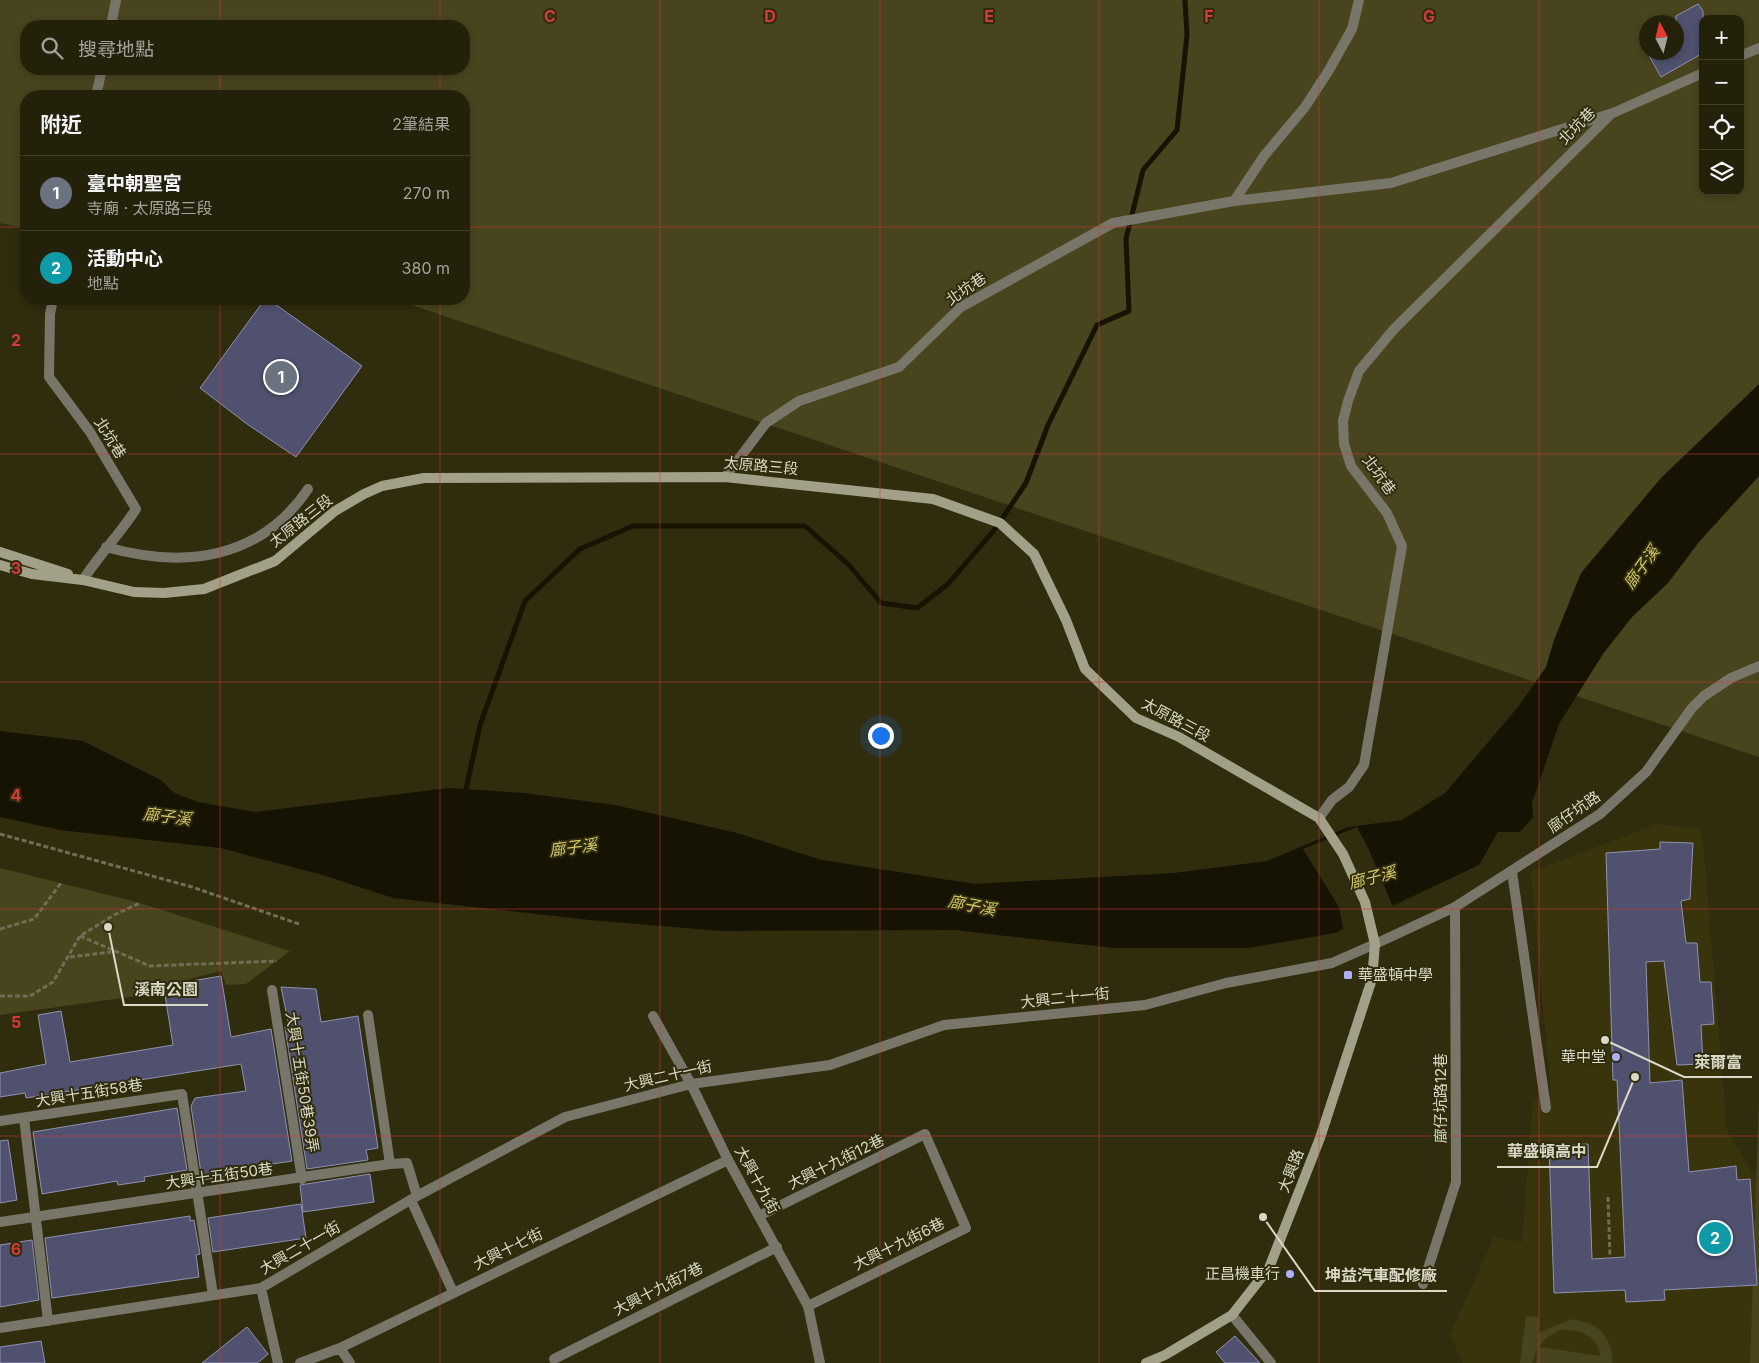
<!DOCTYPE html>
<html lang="zh-TW">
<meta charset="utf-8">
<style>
:root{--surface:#24210a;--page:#302e18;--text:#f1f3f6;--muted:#a3a39c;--line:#413e2b;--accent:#8c9099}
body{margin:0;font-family:Inter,"Noto Sans TC",sans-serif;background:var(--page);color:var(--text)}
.controls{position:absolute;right:15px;top:15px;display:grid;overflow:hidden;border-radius:10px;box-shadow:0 2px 8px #0003}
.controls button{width:45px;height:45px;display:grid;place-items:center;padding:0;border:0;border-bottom:1px solid var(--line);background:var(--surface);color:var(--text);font:25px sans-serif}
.compass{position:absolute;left:1639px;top:15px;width:45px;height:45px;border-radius:50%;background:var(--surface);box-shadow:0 2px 8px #0003;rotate:353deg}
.you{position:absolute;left:880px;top:735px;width:18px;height:18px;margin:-12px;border:4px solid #fff;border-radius:50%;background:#1a73e8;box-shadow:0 0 0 8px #1a73e833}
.badge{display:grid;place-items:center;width:32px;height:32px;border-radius:50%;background:var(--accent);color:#fff;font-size:16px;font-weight:700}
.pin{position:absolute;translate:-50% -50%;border:2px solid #fff;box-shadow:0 1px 5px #0006}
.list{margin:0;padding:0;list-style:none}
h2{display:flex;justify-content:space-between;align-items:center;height:65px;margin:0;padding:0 20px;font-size:21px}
h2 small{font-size:16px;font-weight:400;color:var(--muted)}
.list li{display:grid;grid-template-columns:32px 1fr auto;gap:15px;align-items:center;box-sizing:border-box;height:75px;padding:0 20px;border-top:1px solid var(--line)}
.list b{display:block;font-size:19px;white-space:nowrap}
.list p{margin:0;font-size:16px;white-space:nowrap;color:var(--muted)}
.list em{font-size:16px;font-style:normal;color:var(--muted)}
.icon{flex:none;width:28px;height:28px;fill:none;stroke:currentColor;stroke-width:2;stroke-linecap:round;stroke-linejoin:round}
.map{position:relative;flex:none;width:1759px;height:1363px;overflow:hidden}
.search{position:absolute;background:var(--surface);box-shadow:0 2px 8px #0003;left:20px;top:20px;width:450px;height:55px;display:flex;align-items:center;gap:12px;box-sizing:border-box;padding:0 18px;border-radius:20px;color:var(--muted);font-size:19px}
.panel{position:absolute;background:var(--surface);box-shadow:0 2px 8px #0003;left:20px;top:90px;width:450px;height:215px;border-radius:20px}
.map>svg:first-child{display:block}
.built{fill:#39340c}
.green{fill:#48441e;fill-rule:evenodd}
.water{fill:#161302}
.pier{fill:#302c0e}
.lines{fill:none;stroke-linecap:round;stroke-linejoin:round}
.stream{stroke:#161302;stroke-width:5}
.building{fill:#50516e;stroke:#9092b2}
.path{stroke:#706e54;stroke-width:3;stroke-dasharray:5 2.5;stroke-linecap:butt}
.lane{stroke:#777668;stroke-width:10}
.street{stroke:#777668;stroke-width:10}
.secondary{stroke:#a2a089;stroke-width:10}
.grid{fill:none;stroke:#d63a38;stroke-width:1;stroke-opacity:0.55}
.poi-dot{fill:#acaffb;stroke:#302c0e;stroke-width:2}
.labels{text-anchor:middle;stroke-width:4;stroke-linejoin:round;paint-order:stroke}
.street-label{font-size:15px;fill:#dad9c7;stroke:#302c0e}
.poi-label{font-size:15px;fill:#dad9c7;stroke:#302c0e;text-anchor:end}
.water-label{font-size:16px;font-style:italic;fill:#d4c86a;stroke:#302c0e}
.grid-label{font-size:16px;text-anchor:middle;font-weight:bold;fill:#d63a38;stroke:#302c0e;stroke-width:4;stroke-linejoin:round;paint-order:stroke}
.leader{fill:none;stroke:#dad9c7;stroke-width:2}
.callout-dot{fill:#dad9c7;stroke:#302c0e;stroke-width:2}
.callout-label{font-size:16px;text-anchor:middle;font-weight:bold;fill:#dad9c7;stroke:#302c0e;stroke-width:4;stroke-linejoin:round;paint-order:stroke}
</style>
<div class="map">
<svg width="1759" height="1363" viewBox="0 0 1759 1363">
<rect width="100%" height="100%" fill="#302c0e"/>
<path class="built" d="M 1657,824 L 1702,829 L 1727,1130 L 1759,1184 L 1758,1363 L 1463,1363 L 1450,1335 L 1494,1237 L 1522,1242 L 1533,1099 L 1551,1095 L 1531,872 Z"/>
<path class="green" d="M 0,0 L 1759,0 L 1759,757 L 394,299 L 464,299 L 464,96 L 26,96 L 26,228 L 0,223 ZM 1703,19 L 1740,19 L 1740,191 L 1703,191 ZM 1646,22 L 1676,22 L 1676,52 L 1646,52 ZM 26,26 L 464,26 L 464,69 L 26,69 Z
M 0,868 L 140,903 L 290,951 L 246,984 L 226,985 L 221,971 L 163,986 L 158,993 L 0,1015 Z
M 1759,1096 L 1759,1363 L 1750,1363 Z
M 1526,1316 L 1539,1317 L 1538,1333 L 1572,1319 C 1580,1321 1590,1323 1596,1327 C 1607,1334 1614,1351 1612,1363 L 1536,1363 L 1537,1350 L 1532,1363 L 1520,1363 ZM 1561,1330 C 1581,1329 1596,1335 1601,1356 L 1539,1347 L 1546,1338 Z"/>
<path class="water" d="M 1759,384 L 1759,476 L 1699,542 L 1668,583 L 1632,617 L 1603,654 L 1559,724 L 1532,803 L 1533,817 L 1520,832 L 1498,832 L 1479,865 L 1335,933 L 1249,948 L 1114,948 L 954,930 L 721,931 L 590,920 L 393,898 L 323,875 L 220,848 L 60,830 L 0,817 L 0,731 L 83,741 L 161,780 L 174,793 L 198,802 L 255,812 L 449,788 L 524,793 L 615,805 L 737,833 L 822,860 L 975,884 L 1174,873 L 1267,861 L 1348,827 L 1402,820 L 1445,793 L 1518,707 L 1546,667 L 1554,640 L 1581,573 L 1661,478 Z"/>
<path class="pier" d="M 1357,827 L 1369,850 L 1394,909 L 1344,932 L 1339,907 L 1303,849 Z"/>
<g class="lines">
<path class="stream" d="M 465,794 L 480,725 L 525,601 L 580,549 L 633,526 L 805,526 L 848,564 L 881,603 L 917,608 L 948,584 L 995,529 L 1026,483 L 1048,425 L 1097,325 L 1129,311 L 1126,239 L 1143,170 L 1177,130 L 1187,35 L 1185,0"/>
</g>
<path class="building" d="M 1698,4 L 1703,11 L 1703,53 L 1661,77 L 1647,52 L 1676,52 L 1676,16 Z
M 265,299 L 268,299 L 362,366 L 296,457 L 247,424 L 200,388 Z
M 1660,842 L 1693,843 L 1690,899 L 1681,901 L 1686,943 L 1697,943 L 1700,982 L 1711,982 L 1714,1024 L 1701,1025 L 1703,1064 L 1677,1065 L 1664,961 L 1646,962 L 1650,1083 L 1682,1080 L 1689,1172 L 1736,1166 L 1737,1180 L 1750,1179 L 1757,1285 L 1664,1290 L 1665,1300 L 1626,1302 L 1625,1290 L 1554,1293 L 1549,1146 L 1588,1144 L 1592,1259 L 1625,1257 L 1617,1080 L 1613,1080 L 1606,853 L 1660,849 Z
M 221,976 L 231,1037 L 271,1029 L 292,1161 L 238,1169 L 239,1174 L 202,1180 L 191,1106 L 195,1098 L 246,1091 L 241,1064 L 26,1098 L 25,1093 L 0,1097 L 0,1073 L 46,1064 L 38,1015 L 61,1011 L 70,1062 L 173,1045 L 164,989 L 180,986 L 180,983 Z
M 281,987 L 316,989 L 321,1022 L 358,1016 L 378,1148 L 366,1150 L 368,1160 L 307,1169 L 285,1027 L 289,1026 Z
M 177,1108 L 187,1170 L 144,1177 L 145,1181 L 118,1185 L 117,1181 L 42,1194 L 33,1132 Z
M 8,1140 L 17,1200 L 0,1203 L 0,1141 Z
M 370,1174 L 374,1202 L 303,1212 L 300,1185 Z
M 301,1204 L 306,1238 L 213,1252 L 208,1218 Z
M 190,1216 L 190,1221 L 194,1220 L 200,1254 L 196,1255 L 199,1277 L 52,1298 L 45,1238 Z
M 32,1240 L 39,1300 L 0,1307 L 0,1245 Z
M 247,1327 L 268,1354 L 260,1361 L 257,1363 L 202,1363 Z
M 1235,1336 L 1260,1363 L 1225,1363 L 1216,1352 Z
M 41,1341 L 45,1363 L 0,1363 L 0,1347 Z"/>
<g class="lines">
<path class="path" d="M 0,834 L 192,887 L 299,924
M 0,929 L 34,919 L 61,883
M 80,936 L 150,966 L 277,961
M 70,957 L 111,952
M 0,996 L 30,996 L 53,982 L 80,936 L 114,915 L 140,903
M 1608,1197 L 1610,1258"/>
<path class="lane" d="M 111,26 L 116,0
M 96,96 L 102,69
M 53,299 L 50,314 L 49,377 L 90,432 L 136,509 C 120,534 99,555 83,580
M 106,547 C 184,569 260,560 308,489
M 1512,872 L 1546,1108
M 411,1200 L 453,1292
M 759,1216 L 925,1134 L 966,1228 L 808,1306
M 1423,1284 L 1456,1182 L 1455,907
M 261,1288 L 278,1363
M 1232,1315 L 1271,1363
M 0,1328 L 261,1288 L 417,1196 L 565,1117 L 691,1084 L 830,1065 L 944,1025 L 1145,1005 L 1226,983 L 1332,963 L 1375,944
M 340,1348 L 350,1363
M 554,1359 L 777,1247
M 300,1363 L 340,1348 L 728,1160"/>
<path class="street" d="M 1740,56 L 1759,48
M 1234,201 L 1264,156 L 1305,107 L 1329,70 L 1352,29 L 1359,0
M 725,477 L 766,423 L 799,401 L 899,367 L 961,307 L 1113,223 L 1234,201 L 1391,183 L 1613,113 L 1703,73
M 1319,818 L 1332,800 L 1349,787 L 1364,765 L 1402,546 L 1387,513 L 1351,466 L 1344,444 L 1343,421 L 1348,401 L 1359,371 L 1394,329 L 1611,114
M 1375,944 L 1455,907 L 1600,814 L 1646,772 L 1692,708 L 1704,696 L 1731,678 L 1759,666
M 272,990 L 302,1179
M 368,1015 L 390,1164
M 653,1016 L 691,1084 L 728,1160 L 808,1306 L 820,1363
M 24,1118 L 48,1321
M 0,1121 L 182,1094 L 213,1295
M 0,1222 L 390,1164 L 407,1163 L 417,1196"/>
<path class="secondary" d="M 0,552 L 68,574
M 0,565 L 32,574 L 83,580 L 134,592 L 164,593 L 204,589 L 275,561 L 335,511 L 364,494 L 382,486 L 424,478 L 725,477 L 933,499 L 1000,523 L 1034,554 L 1066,620 L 1085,669 L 1136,718 L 1179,737 L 1319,818 L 1343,854 L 1365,902 L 1375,944 L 1372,979 L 1320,1138 L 1269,1268 L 1232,1315 L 1165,1355 L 1146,1363"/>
</g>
<path class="grid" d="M 220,0 L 220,26M 440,0 L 440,26M 660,0 L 660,1363M 880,0 L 880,1363M 1099,0 L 1099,1363M 1319,0 L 1319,1363M 1539,0 L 1539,1363M 220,69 L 220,96M 440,69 L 440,96M 0,227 L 26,227M 464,227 L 1759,227M 220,299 L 220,1363M 440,299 L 440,1363M 0,454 L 1759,454M 0,682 L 1759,682M 0,909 L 1759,909M 0,1136 L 1759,1136"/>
<g class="poi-dot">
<rect x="1343" y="970" width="10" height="10" rx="2.5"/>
<circle cx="1616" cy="1057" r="5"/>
<circle cx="1290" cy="1274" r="5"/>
</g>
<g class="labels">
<g class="street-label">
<text transform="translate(1577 126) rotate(-45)" y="5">北坑巷</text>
<text transform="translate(966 289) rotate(-34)" y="5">北坑巷</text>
<text transform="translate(110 438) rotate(58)" y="5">北坑巷</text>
<text transform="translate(761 466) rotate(5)" y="5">太原路三段</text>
<text transform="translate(1379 475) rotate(54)" y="5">北坑巷</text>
<text transform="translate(301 521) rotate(-38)" y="5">太原路三段</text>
<text transform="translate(1176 720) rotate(28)" y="5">太原路三段</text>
<text transform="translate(1574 812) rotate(-35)" y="5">廍仔坑路</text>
<text transform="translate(1065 998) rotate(-6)" y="5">大興二十一街</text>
<text transform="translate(668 1076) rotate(-13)" y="5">大興二十一街</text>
<text transform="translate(302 1082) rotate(81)" y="5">大興十五街50巷39弄</text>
<text transform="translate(89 1093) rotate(-9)" y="5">大興十五街58巷</text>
<text transform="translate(1441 1098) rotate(-90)" y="5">廍仔坑路12巷</text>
<text transform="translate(836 1162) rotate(-26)" y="5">大興十九街12巷</text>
<text transform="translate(1291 1171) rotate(-69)" y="5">大興路</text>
<text transform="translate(219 1176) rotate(-8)" y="5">大興十五街50巷</text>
<text transform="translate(757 1180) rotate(61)" y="5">大興十九街</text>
<text transform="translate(899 1244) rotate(-26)" y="5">大興十九街6巷</text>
<text transform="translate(300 1248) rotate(-30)" y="5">大興二十一街</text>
<text transform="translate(508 1249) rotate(-26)" y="5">大興十七街</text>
<text transform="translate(658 1289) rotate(-27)" y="5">大興十九街7巷</text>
</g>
<g class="poi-label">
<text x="1358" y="980" text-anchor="start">華盛頓中學</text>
<text x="1606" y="1062">華中堂</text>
<text x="1280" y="1279">正昌機車行</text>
</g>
<g class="water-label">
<text transform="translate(1641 567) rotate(-54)" y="6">廍子溪</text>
<text transform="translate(167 816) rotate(7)" y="6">廍子溪</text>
<text transform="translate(573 847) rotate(-7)" y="6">廍子溪</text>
<text transform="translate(1372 877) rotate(-14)" y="6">廍子溪</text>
<text transform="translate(972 905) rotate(11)" y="6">廍子溪</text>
</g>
</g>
<g class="grid-label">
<text x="550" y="22">C</text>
<text x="770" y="22">D</text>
<text x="989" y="22">E</text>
<text x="1209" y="22">F</text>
<text x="1429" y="22">G</text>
<text x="16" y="346">2</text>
<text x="16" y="574">3</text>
<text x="16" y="801">4</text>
<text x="16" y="1028">5</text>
<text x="16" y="1255">6</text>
</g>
<path class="leader" d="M108 927L124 1005H208M1605 1040L1684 1077H1752M1635 1077L1597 1167H1497M1263 1217L1315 1291H1447"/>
<g class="callout-dot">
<circle cx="108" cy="927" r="5"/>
<circle cx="1605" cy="1040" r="5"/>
<circle cx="1635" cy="1077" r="5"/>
<circle cx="1263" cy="1217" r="5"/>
</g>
<g class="callout-label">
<text x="166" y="995">溪南公園</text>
<text x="1718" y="1068">萊爾富</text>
<text x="1547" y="1157">華盛頓高中</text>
<text x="1381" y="1281">坤益汽車配修廠</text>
</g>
</svg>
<div class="controls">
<button>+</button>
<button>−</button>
<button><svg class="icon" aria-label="locate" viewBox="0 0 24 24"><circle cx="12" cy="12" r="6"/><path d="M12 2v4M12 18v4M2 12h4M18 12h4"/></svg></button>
<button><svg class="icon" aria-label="layers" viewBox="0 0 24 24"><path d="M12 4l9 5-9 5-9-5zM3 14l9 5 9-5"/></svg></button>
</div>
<svg class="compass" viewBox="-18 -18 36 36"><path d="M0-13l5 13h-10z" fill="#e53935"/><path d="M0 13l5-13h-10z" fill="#a3a39c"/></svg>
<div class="you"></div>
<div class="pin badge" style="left:281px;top:377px;background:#6b7280">1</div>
<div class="pin badge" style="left:1715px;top:1238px;background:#0f9aa8">2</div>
<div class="search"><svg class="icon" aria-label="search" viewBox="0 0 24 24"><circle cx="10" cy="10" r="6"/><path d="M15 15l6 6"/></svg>搜尋地點</div>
<section class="panel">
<h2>附近<small>2筆結果</small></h2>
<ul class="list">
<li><span class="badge" style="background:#6b7280">1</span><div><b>臺中朝聖宮</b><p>寺廟 · 太原路三段</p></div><em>270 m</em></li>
<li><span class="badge" style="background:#0f9aa8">2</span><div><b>活動中心</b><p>地點</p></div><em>380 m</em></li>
</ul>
</section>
</div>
